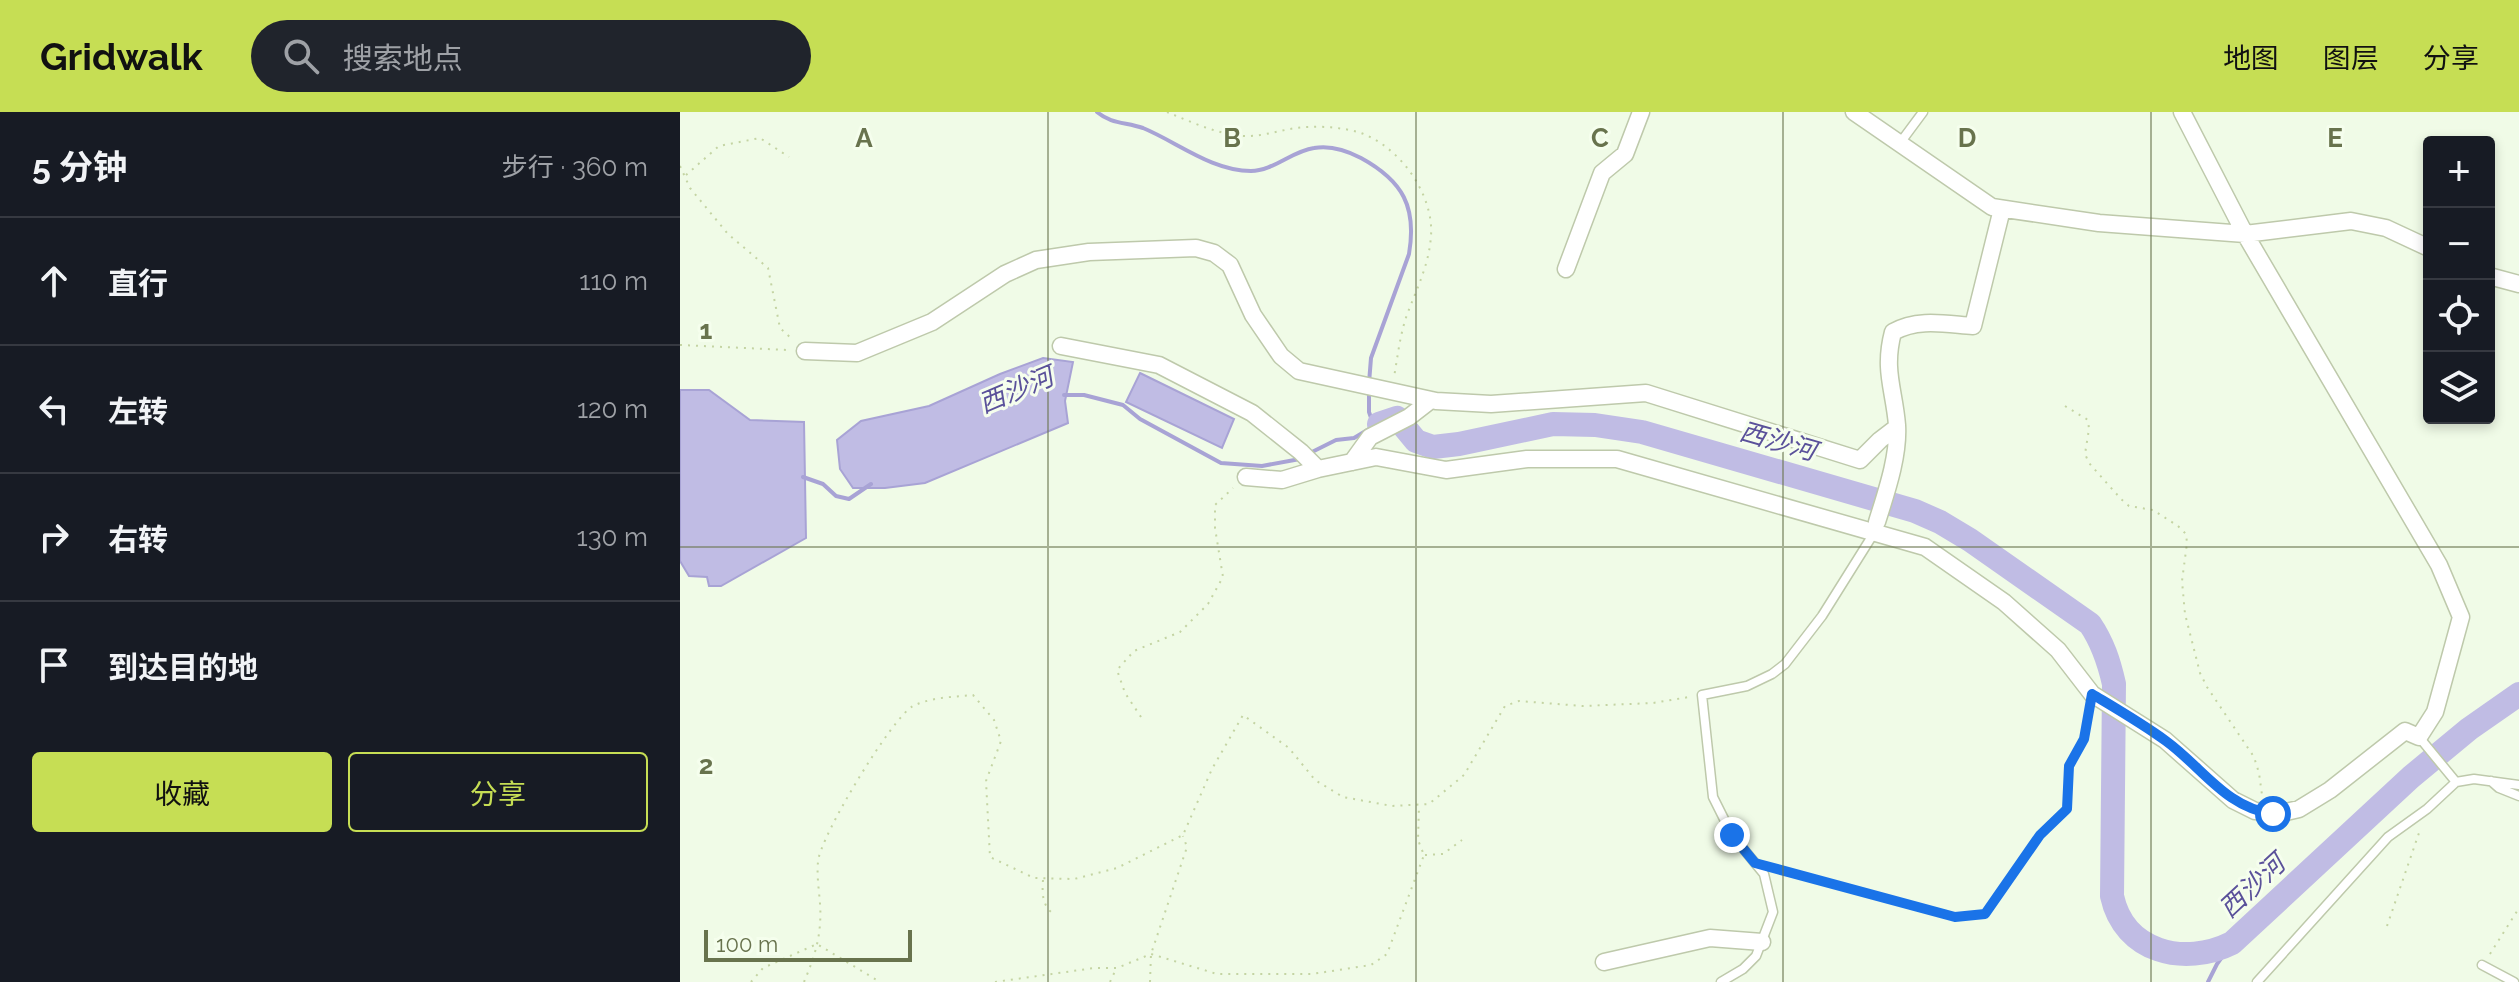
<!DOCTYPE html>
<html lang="zh">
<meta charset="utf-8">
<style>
:root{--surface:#171b24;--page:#20242c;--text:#f1f3f6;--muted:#9ea1a6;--line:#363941;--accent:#c6de54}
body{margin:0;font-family:Raleway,"Noto Sans SC",sans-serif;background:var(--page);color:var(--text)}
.controls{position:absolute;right:24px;top:24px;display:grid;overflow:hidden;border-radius:8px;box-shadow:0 4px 12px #0003}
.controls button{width:72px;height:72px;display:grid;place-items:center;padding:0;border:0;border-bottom:2px solid var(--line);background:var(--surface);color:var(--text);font:40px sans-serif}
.scale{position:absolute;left:24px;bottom:20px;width:208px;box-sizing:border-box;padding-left:8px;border:4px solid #68734d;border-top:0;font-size:22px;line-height:28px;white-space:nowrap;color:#68734d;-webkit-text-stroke:6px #f5feed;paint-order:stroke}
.stop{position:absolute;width:24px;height:24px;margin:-18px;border:6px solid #1a73e8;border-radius:50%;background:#fff}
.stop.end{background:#1a73e8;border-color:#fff;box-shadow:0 2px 8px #0008}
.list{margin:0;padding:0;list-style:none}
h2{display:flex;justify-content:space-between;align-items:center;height:104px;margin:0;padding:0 32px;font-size:34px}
h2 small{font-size:26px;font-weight:400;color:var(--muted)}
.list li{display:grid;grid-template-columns:52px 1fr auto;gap:24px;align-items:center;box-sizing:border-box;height:128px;padding:0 32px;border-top:2px solid var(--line)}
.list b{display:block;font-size:30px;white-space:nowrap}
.list em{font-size:26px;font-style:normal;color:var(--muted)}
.actions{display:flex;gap:16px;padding:24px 32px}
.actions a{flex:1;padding:18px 0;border:2px solid var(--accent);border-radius:8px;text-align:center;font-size:28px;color:var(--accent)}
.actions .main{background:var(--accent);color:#111}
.icon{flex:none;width:44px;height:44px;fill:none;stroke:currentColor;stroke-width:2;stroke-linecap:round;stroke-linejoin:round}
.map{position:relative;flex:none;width:1839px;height:870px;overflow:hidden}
header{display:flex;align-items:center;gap:48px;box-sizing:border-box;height:112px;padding:0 40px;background:var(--accent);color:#111}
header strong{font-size:38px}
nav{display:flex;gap:44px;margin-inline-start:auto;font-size:28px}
.search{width:560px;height:72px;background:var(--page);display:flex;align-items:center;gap:20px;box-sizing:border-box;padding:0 28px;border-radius:44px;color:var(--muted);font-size:30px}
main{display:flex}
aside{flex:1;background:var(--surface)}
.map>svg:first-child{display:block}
.water{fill:#c0bce4;stroke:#a8a3d5;stroke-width:2}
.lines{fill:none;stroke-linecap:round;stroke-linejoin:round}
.stream{stroke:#a8a3d5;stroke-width:4}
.river{stroke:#c0bce4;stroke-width:24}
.lane-casing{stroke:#bec9ab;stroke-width:11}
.street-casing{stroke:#bec9ab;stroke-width:19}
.path{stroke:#c4d4a3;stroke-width:2;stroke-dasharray:2 6;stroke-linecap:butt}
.lane{stroke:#fff;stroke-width:8}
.street{stroke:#fff;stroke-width:16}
.route{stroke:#1a73e8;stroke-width:10}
.grid{fill:none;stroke:#68734d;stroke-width:2;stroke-opacity:0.55}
.labels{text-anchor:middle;stroke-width:6;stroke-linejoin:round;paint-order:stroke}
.water-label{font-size:26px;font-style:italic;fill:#5a519a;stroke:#f5feed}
.grid-label{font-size:26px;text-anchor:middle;font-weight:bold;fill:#68734d;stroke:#f5feed;stroke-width:6;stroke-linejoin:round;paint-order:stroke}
</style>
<header>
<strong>Gridwalk</strong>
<div class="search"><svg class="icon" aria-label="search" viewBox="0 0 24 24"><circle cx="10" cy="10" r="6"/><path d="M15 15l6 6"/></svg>搜索地点</div>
<nav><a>地图</a><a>图层</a><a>分享</a></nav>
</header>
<main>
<aside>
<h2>5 分钟<small>步行 · 360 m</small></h2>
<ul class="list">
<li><svg class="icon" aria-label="ahead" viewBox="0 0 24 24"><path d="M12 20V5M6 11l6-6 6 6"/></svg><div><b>直行</b></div><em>110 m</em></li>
<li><svg class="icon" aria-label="left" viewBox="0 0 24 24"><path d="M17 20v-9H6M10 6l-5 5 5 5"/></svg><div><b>左转</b></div><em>120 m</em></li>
<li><svg class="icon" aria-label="right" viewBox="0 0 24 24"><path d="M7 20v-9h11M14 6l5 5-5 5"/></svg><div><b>右转</b></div><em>130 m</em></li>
<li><svg class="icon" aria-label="arrive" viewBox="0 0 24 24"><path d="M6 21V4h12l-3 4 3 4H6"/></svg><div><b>到达目的地</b></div></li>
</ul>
<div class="actions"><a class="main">收藏</a><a>分享</a></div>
</aside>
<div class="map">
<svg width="1839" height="870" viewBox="0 0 1839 870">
<rect width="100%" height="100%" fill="#f0fbe7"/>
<path class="water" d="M 363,246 L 393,250 L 385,289 L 388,311 L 245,371 L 205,376 L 173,376 L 160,357 L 157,328 L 181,309 L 249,294 L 320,262 Z
M 460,261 L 554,307 L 542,336 L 446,290 Z
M 0,278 L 29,278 L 70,308 L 124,310 L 126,426 L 41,474 L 29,474 L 27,465 L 9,464 L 0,449 Z"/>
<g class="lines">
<path class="stream" d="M 417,0 C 431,12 446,10 463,16 C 497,30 532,59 571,59 C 593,59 612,39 634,36 C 651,33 666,38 681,46 C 723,69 737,95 729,142 L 691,246 L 689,271
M 384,283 L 404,283 L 443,293 L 460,307 L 541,351 L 582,354 L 620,347
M 628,342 L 656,328 L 674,326 L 694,314 L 689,300 L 689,280
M 123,365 L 143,372 L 156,384 L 169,387 L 191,372
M 1528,870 L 1537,852 L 1552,831"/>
<path class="river" d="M 699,312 L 717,306 L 736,329 L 753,335 L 779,332 L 873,312 L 915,313 L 962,320 L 1235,399 L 1260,410 L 1290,428 L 1410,512 C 1423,531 1429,550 1434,572 L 1432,784 C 1444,840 1504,855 1552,831 L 1731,665 L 1789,617 L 1839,582"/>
<g class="lane-casing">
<path id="lane" d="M 1220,31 L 1243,0
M 1739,625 L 1776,670
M 1811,669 L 1819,676 L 1839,684
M 1802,853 L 1834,870
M 1041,870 L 1063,857 L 1076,844 L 1093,800 L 1084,762 L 1052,723 L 1033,685 L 1022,583 L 1067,574 L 1092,562 L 1105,552 L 1142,504 L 1194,421
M 1577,870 L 1708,725 L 1747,697 L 1776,670 L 1794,667 L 1839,673"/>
</g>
<g class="street-casing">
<path id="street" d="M 1174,0 L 1312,95 L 1419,111 L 1565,122 L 1671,109 L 1706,116 L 1749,136
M 886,157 L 922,61 L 945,42 L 961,0
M 1809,164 L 1839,172
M 381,234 L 479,253 L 572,301 L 621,340 L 638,357
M 125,239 L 177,241 L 252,210 L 325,162 L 356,148 L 409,140 L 516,136 L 534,141 L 550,153 L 573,203 L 601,244 L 619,259 L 756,289 L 811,292 L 966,281 L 1180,348 L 1200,328 L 1217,315
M 672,350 L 690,325 L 729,305 L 751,288
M 566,365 L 602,368 L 638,357 L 696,345 L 766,358 L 847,347 L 937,347 L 1245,435 L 1324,490 L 1378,538 L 1412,582 L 1485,628 L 1553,688 L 1575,699 L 1602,701 L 1619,697 L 1650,678 L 1725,619 L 1739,625 L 1755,600 L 1781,505 L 1759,453 L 1565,122 L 1502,0
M 1197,410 C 1206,381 1219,344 1217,313 C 1214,277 1203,258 1213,220 C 1238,206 1265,212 1293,214 L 1322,97
M 924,850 L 1030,826 L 1082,830"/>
</g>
<path class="path" d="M 487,0 C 511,10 537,22 563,24 C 586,25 607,15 629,15 C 645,14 663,16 678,20 C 719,33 754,82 751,124 C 749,152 738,174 728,200 C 720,221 718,243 714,265
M 0,54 L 10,76 L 48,122 L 88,156 L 100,216 L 112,227
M 6,63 L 39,34 L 80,26 L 109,45
M 0,233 L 108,238
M 1385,294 L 1408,308 L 1409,317 L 1405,342 L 1409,351 L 1441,387 L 1449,394 L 1473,398 L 1498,414 L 1506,422 L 1507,431 L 1502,469 L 1505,502 L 1520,561 L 1527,575 L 1574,645 L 1579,661 L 1582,683
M 461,605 L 445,581 L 437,558 L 454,539 L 500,520 L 528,492 L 543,465 L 535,416 L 535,393 L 553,376
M 745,743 L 763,742 L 782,728
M 1095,756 L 1275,805 L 1305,802 L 1360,723 L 1387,697 L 1389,654 L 1404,627 L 1409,599
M 363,768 C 362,781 362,795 375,803
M 1707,814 L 1740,718
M 1810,842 L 1839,796
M 71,870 L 83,856 L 137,832 L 200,870
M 124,870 C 132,851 139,832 140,811 C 142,791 136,770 138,750 C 139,726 213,604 233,594 C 252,585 273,585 293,583 L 314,608 L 321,629 L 306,669 L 310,745 L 354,766 L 394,767 L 437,756 L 503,723 L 532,657 L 563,603 L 609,636 L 635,668 L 663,685 L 712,694 L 749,692 L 784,663 L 825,594 L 839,589 L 903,594 L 973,591 L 1009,585
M 315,870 L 414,856 L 437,856 L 471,842 L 537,862 L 632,862 L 691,853 L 707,842 L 744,743 L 738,728 L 739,694
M 430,870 L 436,857
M 470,870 L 471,842 L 507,735 L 503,724"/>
<use href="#lane" class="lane"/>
<use href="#street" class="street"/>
</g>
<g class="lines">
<path class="route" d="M 1052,723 L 1075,751 L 1275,805 L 1305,802 L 1360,723 L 1387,697 L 1389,654 L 1404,627 L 1412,582 C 1437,597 1463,612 1486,629 C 1523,656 1545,695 1593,702"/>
</g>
<path class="grid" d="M 368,0 L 368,870M 736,0 L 736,870M 1103,0 L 1103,870M 1471,0 L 1471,870M 0,435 L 1839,435"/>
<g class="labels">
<g class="water-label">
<text transform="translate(336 278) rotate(-23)" y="9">西沙河</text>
<text transform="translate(1098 329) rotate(16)" y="9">西沙河</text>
<text transform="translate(1572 774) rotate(-43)" y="9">西沙河</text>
</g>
</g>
<g class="grid-label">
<text x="184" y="35">A</text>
<text x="552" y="35">B</text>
<text x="920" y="35">C</text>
<text x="1287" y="35">D</text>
<text x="1655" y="35">E</text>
<text x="26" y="227">1</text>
<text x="26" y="662">2</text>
</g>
</svg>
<div class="controls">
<button>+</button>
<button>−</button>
<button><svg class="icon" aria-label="locate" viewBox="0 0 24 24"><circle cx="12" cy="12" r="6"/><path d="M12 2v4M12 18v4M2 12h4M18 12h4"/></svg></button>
<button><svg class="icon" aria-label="layers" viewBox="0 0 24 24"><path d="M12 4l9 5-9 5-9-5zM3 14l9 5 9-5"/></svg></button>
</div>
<div class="scale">100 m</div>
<div class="stop" style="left:1593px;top:702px"></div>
<div class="stop end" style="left:1052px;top:723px"></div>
</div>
</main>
